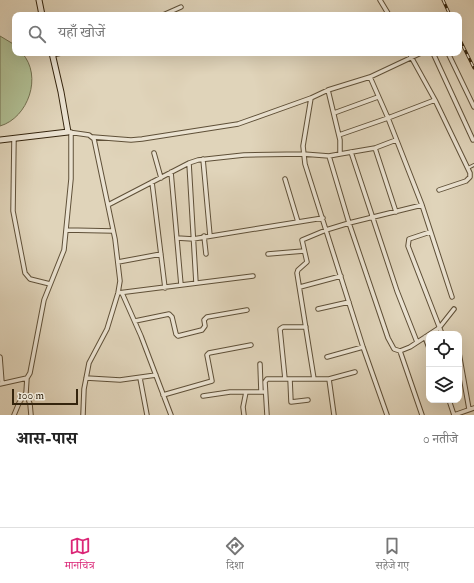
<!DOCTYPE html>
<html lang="hi">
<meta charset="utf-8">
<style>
:root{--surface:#fff;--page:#f2f2f2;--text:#222;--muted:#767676;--line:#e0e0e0;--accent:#db2777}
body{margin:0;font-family:"IM FELL Double Pica","Noto Serif Devanagari",serif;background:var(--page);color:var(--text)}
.controls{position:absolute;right:12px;bottom:12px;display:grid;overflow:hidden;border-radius:8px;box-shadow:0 4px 16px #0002}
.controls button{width:36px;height:36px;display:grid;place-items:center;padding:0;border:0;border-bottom:1px solid var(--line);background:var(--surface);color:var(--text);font:20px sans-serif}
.scale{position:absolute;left:12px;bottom:10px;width:66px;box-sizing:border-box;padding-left:4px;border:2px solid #34240d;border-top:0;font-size:11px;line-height:14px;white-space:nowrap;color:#34240d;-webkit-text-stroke:3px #ebe3d2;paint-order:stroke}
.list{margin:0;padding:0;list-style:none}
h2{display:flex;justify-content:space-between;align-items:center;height:52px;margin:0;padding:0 16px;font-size:17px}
h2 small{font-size:13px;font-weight:400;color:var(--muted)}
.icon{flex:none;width:22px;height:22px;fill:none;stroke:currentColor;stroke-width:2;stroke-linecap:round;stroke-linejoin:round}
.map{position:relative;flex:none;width:474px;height:415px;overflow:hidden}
.search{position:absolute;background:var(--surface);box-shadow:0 4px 16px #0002;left:12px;right:12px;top:12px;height:44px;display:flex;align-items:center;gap:10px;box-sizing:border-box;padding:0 14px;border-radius:8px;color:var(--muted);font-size:15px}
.sheet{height:112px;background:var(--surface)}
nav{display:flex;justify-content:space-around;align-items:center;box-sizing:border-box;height:56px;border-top:1px solid var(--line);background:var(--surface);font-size:11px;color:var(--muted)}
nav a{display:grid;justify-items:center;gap:2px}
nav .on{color:var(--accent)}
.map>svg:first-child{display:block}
.green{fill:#afbd92;stroke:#727050}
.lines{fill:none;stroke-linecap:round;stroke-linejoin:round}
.lane-casing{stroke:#5f5038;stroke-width:4}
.street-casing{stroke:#5f5038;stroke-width:5.5}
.secondary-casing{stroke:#34240d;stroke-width:7}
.lane{stroke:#ebe3d2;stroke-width:2}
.street{stroke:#ebe3d2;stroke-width:3.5}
.secondary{stroke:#ebe3d2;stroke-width:5}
.rail-casing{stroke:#34240d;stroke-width:3}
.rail{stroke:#ebe3d2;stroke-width:1.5;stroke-dasharray:4.5;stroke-linecap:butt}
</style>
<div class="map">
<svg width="474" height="415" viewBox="0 0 474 415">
<rect width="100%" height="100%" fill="#e0d4ba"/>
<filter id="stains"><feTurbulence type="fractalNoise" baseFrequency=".005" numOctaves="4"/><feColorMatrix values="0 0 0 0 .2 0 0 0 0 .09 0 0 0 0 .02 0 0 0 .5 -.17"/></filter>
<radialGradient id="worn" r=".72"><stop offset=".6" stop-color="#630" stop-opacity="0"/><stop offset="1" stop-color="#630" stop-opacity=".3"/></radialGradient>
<path class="green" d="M 0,36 L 15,45 L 15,53 L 22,53 C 43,76 28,118 0,126 Z"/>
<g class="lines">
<g class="lane-casing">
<path id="lane" d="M 468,168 L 474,165"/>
</g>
<g class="street-casing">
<path id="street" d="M 380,0 L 389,15
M 163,15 L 181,7
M 409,53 L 435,100 L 470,173 L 470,177 L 466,181 L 439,190
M 433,53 L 473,140
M 448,53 L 474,107
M 53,55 L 61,53
M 370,77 L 388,118 L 422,205 L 452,297
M 328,90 L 340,140 L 340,154 L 375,148 L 396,140
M 334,113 L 378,97
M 68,132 L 89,135 L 94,139 L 115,239 L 120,281 L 118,293 L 107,329 L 89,363 L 84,389 L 83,415
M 339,135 L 388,118 L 435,100
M 93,137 L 131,140 L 142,139 L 238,124 L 311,98
M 14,138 L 13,211 L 25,273 L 30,279 L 50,284
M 375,148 L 396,212
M 351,152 L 397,291 L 417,342
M 154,153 L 161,178
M 329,156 L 349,223 L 388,338 L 394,349 L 400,351 L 410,347 L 439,328 L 454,309
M 203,159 L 210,236
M 189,163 L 196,283
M 171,172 L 181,285
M 285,179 L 298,222
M 152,182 L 165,288
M 108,205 L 189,163 L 198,160 L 244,155 L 303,154 L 329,156 L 340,154
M 66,230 L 113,231
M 430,232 L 409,239 L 408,246 L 442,334
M 204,236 L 206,254
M 177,238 L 193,239 L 323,218
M 268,254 L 304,251
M 118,262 L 161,254
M 300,287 L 341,276
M 118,293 L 253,276
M 122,293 L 141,336 L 171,415
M 318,309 L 349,302
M 135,321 L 169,314 L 172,317 L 176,334 L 178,336 L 202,330 L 205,326 L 204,320 L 207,317 L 247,310
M 425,337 L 429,348
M 400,351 L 422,415
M 459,353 L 469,409
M 0,357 L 2,383
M 327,357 L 363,347
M 260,364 L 261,392
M 86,378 L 120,380 L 156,375
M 140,378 L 147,415
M 285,379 L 280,329 L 283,327 L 306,327
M 290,379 L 291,402 L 308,400
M 314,379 L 297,273 L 298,270 L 307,262 L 302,240 L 326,230 L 349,223 L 422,205
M 329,379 L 334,415
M 0,384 L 27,378 L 30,373 L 44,300 L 64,250 L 71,179 L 71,132
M 26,393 L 30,404 L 31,415
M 163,395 L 212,381 L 207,355 L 209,353 L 251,345
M 203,396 L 230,392 L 265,392
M 449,400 L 454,415
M 14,415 L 19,403 L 26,393 L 27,378
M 244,415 L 243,407 L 246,392
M 267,415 L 265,382 L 267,379 L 329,379 L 355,372
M 387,415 L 363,347 L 305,164 L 303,146 L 311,98 L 328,90 L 370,77 L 421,53
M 454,415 L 474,408"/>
</g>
<g class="secondary-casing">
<path id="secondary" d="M 39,0 L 42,15
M 0,140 L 68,132 L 61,92 L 52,53"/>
</g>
<use href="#lane" class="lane"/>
<use href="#street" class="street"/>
<use href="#secondary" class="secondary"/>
<g class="rail-casing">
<path id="rail" d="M 443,0 L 450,15
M 459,38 L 474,68"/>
</g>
<use href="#rail" class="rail"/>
</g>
<rect width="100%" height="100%" filter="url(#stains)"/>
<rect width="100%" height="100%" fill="url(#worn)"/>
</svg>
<div class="controls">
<button><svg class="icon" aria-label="locate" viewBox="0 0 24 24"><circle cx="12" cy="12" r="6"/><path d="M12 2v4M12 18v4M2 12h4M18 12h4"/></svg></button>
<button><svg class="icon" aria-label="layers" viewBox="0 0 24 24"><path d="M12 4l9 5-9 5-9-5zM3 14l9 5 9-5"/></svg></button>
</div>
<div class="scale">100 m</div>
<div class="search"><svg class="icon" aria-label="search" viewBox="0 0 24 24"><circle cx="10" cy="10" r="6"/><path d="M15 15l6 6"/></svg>यहाँ खोजें</div>
</div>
<section class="sheet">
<h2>आस-पास<small>0 नतीजे</small></h2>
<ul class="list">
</ul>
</section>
<nav>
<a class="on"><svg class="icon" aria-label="map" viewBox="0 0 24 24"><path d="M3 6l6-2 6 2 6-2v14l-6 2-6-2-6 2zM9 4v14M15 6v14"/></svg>मानचित्र</a>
<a><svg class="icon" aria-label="directions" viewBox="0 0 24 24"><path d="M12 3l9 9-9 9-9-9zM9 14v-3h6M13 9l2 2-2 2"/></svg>दिशा</a>
<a><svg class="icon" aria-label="saved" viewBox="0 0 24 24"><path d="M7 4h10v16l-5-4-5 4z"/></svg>सहेजे गए</a>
</nav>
